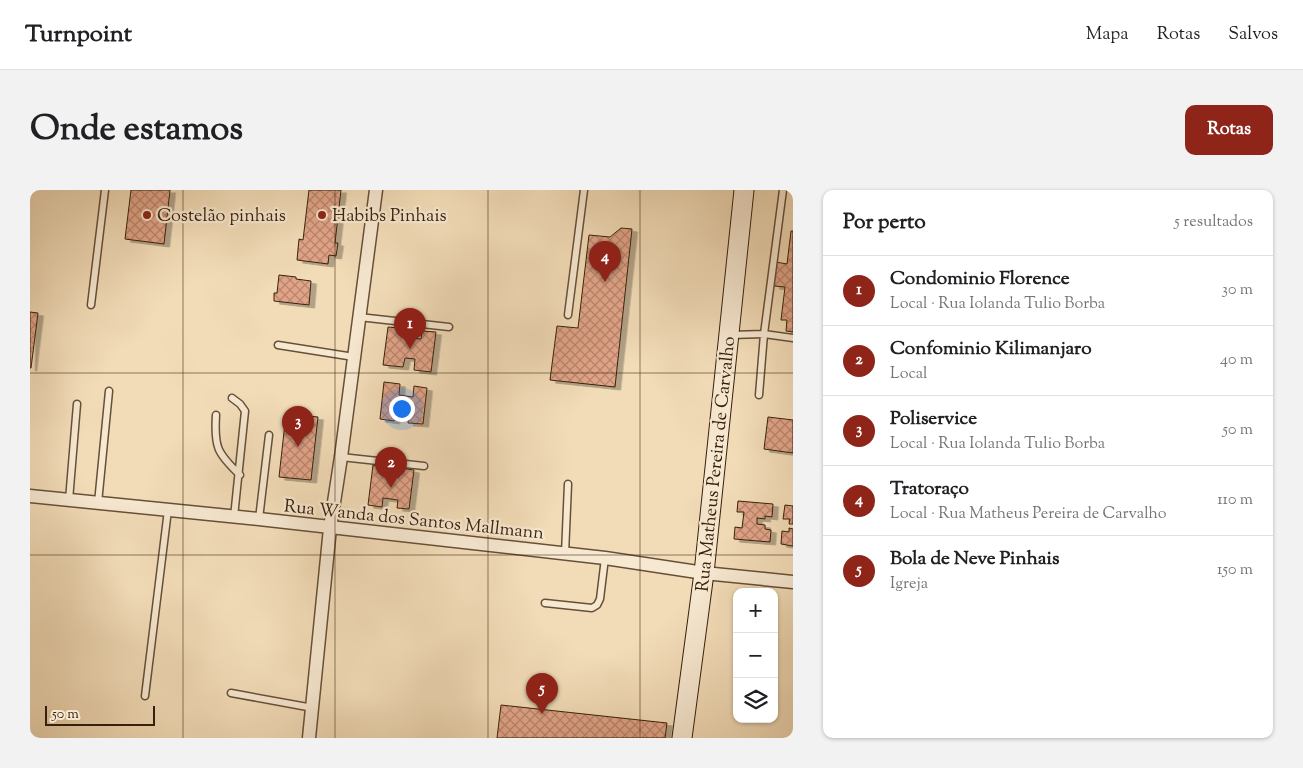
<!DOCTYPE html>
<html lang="pt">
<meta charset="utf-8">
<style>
:root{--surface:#fff;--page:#f2f2f2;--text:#202124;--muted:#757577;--line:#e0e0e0;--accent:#8f2418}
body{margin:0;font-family:"Sorts Mill Goudy",serif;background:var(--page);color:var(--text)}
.controls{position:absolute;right:15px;bottom:15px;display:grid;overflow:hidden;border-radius:10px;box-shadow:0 1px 4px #0004}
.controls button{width:45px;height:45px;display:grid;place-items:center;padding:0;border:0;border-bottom:1px solid var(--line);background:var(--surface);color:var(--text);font:25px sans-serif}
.scale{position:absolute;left:15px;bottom:12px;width:110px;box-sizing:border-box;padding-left:5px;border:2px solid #38210c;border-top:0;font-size:14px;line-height:18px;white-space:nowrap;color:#38210c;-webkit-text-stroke:4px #f7e8d1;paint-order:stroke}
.you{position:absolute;left:371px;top:218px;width:18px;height:18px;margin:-12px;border:4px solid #fff;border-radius:50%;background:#1a73e8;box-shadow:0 0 0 8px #1a73e833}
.badge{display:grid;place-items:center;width:32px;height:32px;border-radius:50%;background:var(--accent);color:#fff;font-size:16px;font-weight:700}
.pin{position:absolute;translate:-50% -41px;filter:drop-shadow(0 1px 2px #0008)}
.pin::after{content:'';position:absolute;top:26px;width:18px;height:15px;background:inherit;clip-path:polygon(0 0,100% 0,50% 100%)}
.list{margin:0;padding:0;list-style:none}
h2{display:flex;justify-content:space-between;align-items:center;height:65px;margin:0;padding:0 20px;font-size:21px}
h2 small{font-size:16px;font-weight:400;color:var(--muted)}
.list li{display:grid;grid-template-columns:32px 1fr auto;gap:15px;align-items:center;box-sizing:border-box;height:70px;padding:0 20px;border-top:1px solid var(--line)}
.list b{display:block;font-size:19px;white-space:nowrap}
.list p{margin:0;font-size:16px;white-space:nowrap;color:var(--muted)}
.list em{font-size:16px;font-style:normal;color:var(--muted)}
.icon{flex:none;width:28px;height:28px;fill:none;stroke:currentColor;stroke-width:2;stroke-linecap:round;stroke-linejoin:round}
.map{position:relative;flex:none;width:763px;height:548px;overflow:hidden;border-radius:10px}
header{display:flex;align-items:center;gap:30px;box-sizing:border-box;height:70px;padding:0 25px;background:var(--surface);border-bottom:1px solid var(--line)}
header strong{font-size:24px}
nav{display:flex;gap:28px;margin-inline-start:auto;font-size:18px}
.intro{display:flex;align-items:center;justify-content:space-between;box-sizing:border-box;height:120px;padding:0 30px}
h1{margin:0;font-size:35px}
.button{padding:12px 22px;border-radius:10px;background:var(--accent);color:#fff;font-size:18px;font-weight:700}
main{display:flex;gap:30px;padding:0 30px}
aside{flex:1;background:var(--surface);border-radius:10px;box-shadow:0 1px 4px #0004}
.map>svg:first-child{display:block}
.building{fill:url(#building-cross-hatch);stroke:#38210c;filter:url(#shadow)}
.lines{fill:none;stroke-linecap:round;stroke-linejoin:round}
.lane-casing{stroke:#665037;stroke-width:9}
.street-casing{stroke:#665037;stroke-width:15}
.secondary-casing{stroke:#38210c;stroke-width:21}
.lane{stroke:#f7e8d1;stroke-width:6}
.street{stroke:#f7e8d1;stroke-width:12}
.secondary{stroke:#f7e8d1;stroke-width:19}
.grid{fill:none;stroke:#38210c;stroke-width:1;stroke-opacity:0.55}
.poi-dot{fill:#8f2418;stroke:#f7e8d1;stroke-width:2}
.labels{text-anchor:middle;stroke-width:4.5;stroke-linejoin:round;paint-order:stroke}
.poi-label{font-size:18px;fill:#38210c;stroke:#f7e8d1;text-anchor:start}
.street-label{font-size:18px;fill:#38210c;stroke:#f7e8d1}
</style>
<header>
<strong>Turnpoint</strong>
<nav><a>Mapa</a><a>Rotas</a><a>Salvos</a></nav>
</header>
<div class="intro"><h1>Onde estamos</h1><a class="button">Rotas</a></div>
<main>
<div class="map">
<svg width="763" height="548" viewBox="0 0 763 548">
<defs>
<pattern id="building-cross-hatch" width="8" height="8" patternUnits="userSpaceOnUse" patternTransform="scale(1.25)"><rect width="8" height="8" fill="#e2a488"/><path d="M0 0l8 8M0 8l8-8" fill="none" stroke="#b8856e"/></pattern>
<filter id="shadow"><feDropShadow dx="5.5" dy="3" stdDeviation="0" flood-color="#0004"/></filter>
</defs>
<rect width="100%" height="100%" fill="#f2dcb8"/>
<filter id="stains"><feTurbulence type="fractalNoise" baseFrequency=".004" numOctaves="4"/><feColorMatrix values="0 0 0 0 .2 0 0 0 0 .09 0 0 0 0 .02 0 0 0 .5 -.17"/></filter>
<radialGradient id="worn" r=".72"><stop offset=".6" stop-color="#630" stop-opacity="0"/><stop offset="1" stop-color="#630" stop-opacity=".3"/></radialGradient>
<path class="building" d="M 101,0 L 140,0 L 134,54 L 95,49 Z
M 279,0 L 311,0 L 305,53 L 308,53 L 306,66 L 299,65 L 298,74 L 267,70 L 269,49 L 273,50 Z
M 591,38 L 602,39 L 585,197 L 520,190 L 527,136 L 548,138 L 559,45 L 580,47 Z
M 761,41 L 763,41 L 763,142 L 756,141 L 757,130 L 751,130 L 755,97 L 744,96 L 746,72 L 757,74 Z
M 249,85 L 266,87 L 266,89 L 281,91 L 279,115 L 244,111 L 244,103 L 247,103 Z
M 0,122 L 8,123 L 1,178 L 0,178 Z
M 358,137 L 380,139 L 379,148 L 391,149 L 392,141 L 406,142 L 401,182 L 384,180 L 385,169 L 375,168 L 373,177 L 353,175 Z
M 354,192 L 370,194 L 369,205 L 383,207 L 384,196 L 397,198 L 393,234 L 378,233 L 379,225 L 365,223 L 364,231 L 350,229 Z
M 256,224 L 288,227 L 281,290 L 249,287 Z
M 738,227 L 763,230 L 763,263 L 734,259 Z
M 343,275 L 358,277 L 357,286 L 369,287 L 370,278 L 384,280 L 379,319 L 367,318 L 368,310 L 353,308 L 352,317 L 338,315 Z
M 708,311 L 743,314 L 742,327 L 735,326 L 735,329 L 727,328 L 727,334 L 735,335 L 735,339 L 741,340 L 740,352 L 704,349 L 705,337 L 712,338 L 714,322 L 707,322 Z
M 755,315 L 763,316 L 763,334 L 759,334 L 760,329 L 753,329 Z
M 759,338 L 763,339 L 763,356 L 751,354 L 752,341 L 759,342 Z
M 471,515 L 637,533 L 635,548 L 467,548 Z"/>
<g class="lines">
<g class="lane-casing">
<path id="lane" d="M 61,115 L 75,0
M 538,125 L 554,0
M 329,127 L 419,137
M 700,145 L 734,144 L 763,148
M 248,155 L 324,167
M 729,205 L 734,144 L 753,0
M 202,208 L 210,214 L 215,221 L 204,327
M 186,225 C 184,257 187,263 210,285
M 311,267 L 394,276
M 39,310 L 47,214
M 68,313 L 79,201
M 229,329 L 239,245
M 535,364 L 538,294
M 515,413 L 562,418 L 567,415 L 570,409 L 575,368
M 201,503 L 283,518
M 115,506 L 138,320"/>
</g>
<g class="street-casing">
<path id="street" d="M 0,306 L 229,329 L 575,368 L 674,383 L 763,392
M 279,548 L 300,338 L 311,267 L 346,0"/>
</g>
<g class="secondary-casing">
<path id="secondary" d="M 652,548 L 674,383 L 714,0"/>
</g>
<use href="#lane" class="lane"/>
<use href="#street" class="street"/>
<use href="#secondary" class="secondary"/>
</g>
<path class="grid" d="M 153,0 L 153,548M 305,0 L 305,548M 458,0 L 458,548M 610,0 L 610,548M 0,183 L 763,183M 0,365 L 763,365"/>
<g class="poi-dot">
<circle cx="117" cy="25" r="5"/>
<circle cx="292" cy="25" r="5"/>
</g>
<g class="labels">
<g class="poi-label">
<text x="127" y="31">Costelão pinhais</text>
<text x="302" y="31">Habibs Pinhais</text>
</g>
<g class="street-label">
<text transform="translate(685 274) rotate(-84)" y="6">Rua Matheus Pereira de Carvalho</text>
<text transform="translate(384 329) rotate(6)" y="6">Rua Wanda dos Santos Mallmann</text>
</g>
</g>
<rect width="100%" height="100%" filter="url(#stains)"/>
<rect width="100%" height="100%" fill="url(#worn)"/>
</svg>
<div class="controls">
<button>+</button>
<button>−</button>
<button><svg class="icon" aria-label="layers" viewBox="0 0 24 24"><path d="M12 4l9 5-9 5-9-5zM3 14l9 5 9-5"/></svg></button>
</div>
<div class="scale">50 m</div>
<div class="you"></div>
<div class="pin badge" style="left:380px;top:159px">1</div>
<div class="pin badge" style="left:361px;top:298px">2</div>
<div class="pin badge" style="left:268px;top:257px">3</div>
<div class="pin badge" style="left:575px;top:92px">4</div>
<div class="pin badge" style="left:512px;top:524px">5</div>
</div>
<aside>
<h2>Por perto<small>5 resultados</small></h2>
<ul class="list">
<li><span class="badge">1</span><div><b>Condominio Florence</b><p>Local · Rua Iolanda Tulio Borba</p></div><em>30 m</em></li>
<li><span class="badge">2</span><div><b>Confominio Kilimanjaro</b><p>Local</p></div><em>40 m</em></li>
<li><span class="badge">3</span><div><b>Poliservice</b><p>Local · Rua Iolanda Tulio Borba</p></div><em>50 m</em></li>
<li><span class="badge">4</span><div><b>Tratoraço</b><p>Local · Rua Matheus Pereira de Carvalho</p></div><em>110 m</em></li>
<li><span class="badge">5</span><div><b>Bola de Neve Pinhais</b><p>Igreja</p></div><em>150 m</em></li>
</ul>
</aside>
</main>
